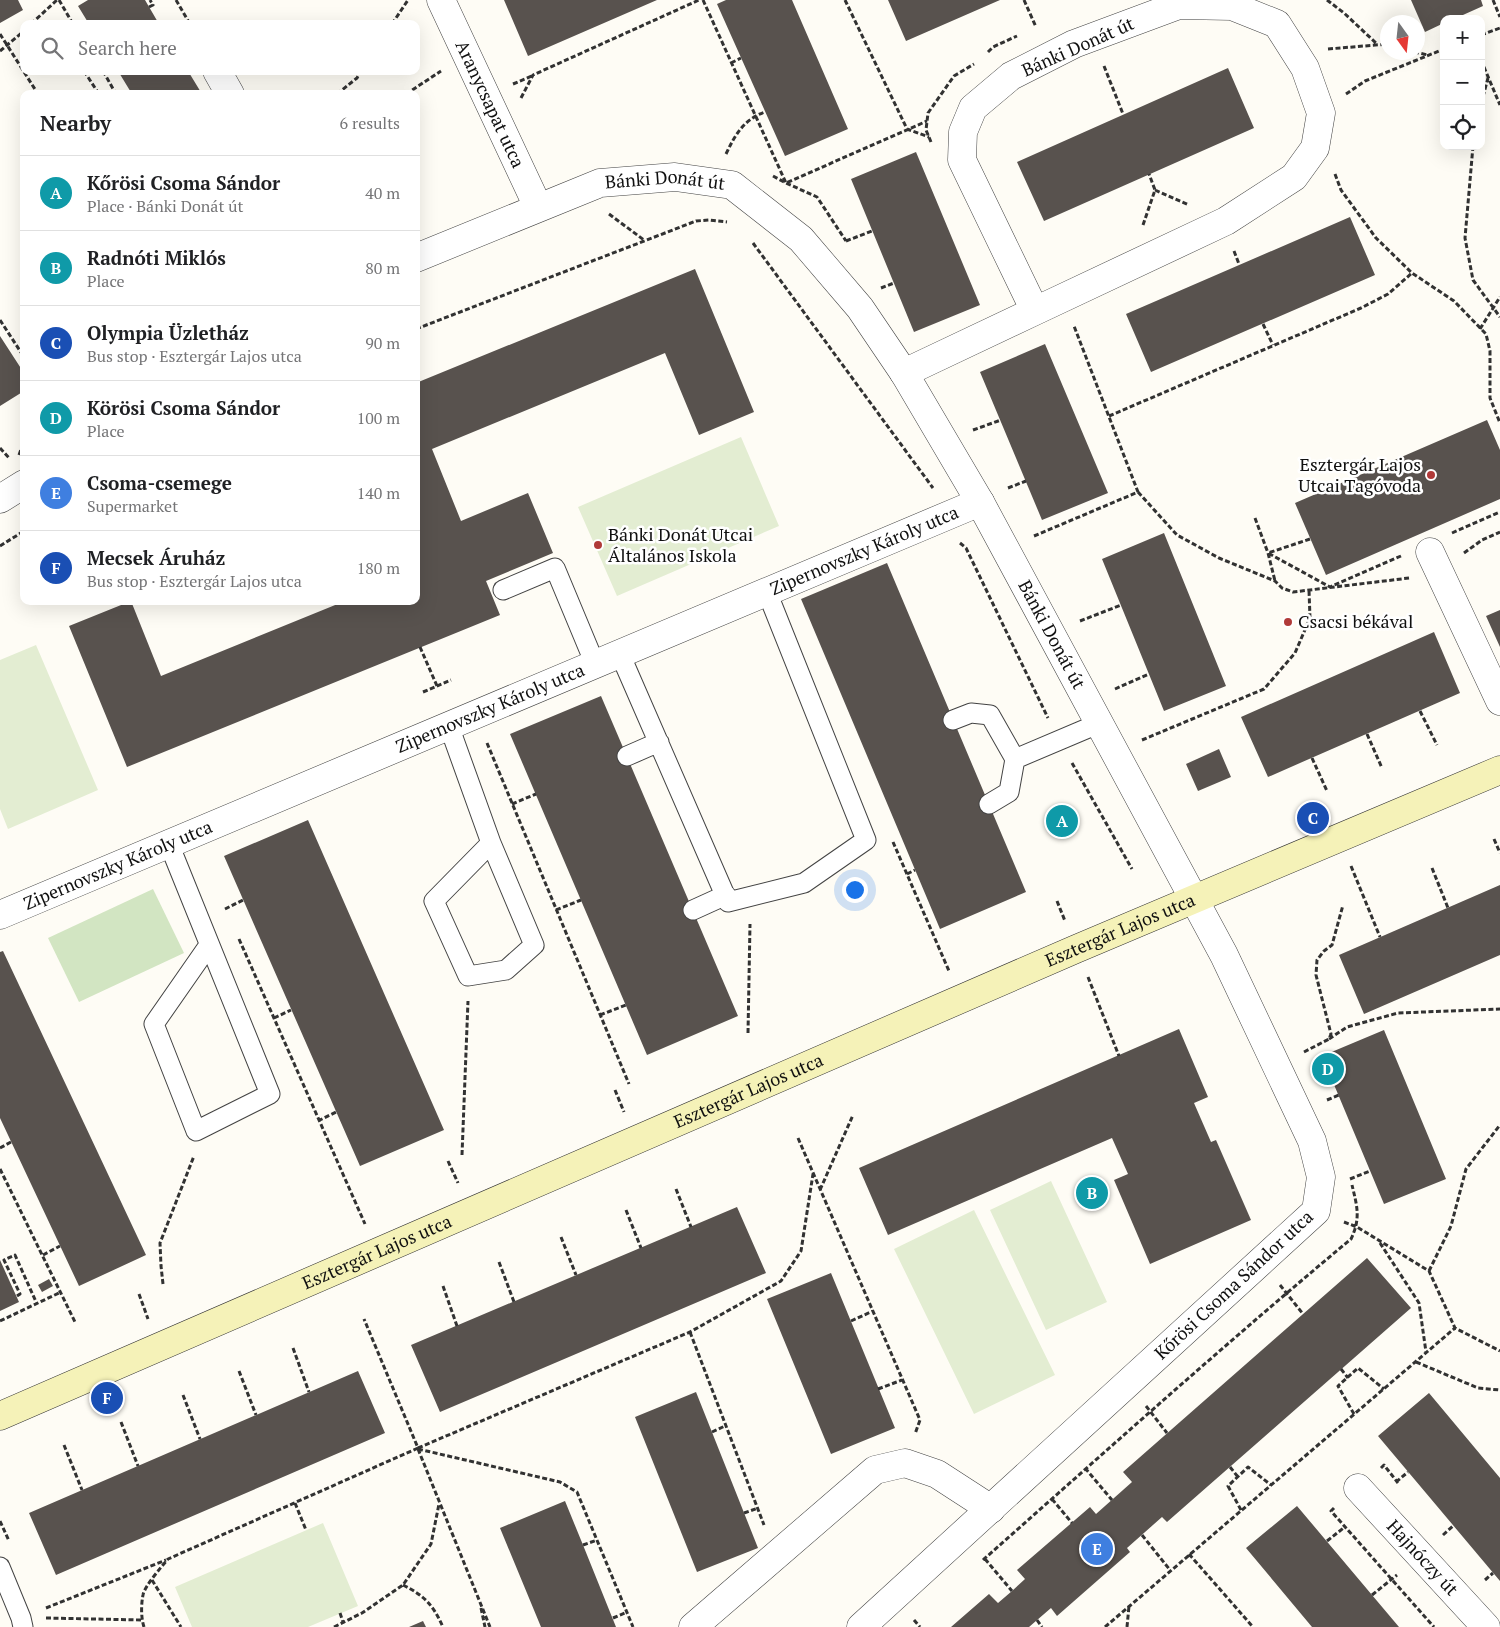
<!DOCTYPE html>
<meta charset="utf-8">
<style>
:root{--surface:#fff;--page:#f6f6f6;--text:#202124;--muted:#757577;--line:#e0e0e0;--accent:#7c3aed}
body{margin:0;font-family:"PT Serif",serif;background:var(--page);color:var(--text)}
.controls{position:absolute;right:15px;top:15px;display:grid;overflow:hidden;border-radius:10px;box-shadow:0 5px 20px #0002}
.controls button{width:45px;height:45px;display:grid;place-items:center;padding:0;border:0;border-bottom:1px solid var(--line);background:var(--surface);color:var(--text);font:25px sans-serif}
.compass{position:absolute;left:1380px;top:15px;width:45px;height:45px;border-radius:50%;background:var(--surface);box-shadow:0 5px 20px #0002;rotate:165deg}
.you{position:absolute;left:854px;top:889px;width:18px;height:18px;margin:-12px;border:4px solid #fff;border-radius:50%;background:#1a73e8;box-shadow:0 0 0 8px #1a73e833}
.badge{display:grid;place-items:center;width:32px;height:32px;border-radius:50%;background:var(--accent);color:#fff;font-size:16px;font-weight:700}
.pin{position:absolute;translate:-50% -50%;border:2px solid #fff;box-shadow:0 1px 5px #0006}
.list{margin:0;padding:0;list-style:none}
h2{display:flex;justify-content:space-between;align-items:center;height:65px;margin:0;padding:0 20px;font-size:21px}
h2 small{font-size:16px;font-weight:400;color:var(--muted)}
.list li{display:grid;grid-template-columns:32px 1fr auto;gap:15px;align-items:center;box-sizing:border-box;height:75px;padding:0 20px;border-top:1px solid var(--line)}
.list b{display:block;font-size:19px;white-space:nowrap}
.list p{margin:0;font-size:16px;white-space:nowrap;color:var(--muted)}
.list em{font-size:16px;font-style:normal;color:var(--muted)}
.icon{flex:none;width:28px;height:28px;fill:none;stroke:currentColor;stroke-width:2;stroke-linecap:round;stroke-linejoin:round}
.map{position:relative;flex:none;width:1500px;height:1627px;overflow:hidden}
.search{position:absolute;background:var(--surface);box-shadow:0 5px 20px #0002;left:20px;top:20px;width:400px;height:55px;display:flex;align-items:center;gap:12px;box-sizing:border-box;padding:0 18px;border-radius:10px;color:var(--muted);font-size:19px}
.panel{position:absolute;background:var(--surface);box-shadow:0 5px 20px #0002;left:20px;top:90px;width:400px;height:515px;border-radius:10px}
.map>svg:first-child{display:block}
.green{fill:#d2e5c2}
.pitch{fill:#e3edd2}
.building{fill:#58524e}
.lines{fill:none;stroke-linecap:round;stroke-linejoin:round}
.lane-casing{stroke:#434343;stroke-width:21}
.street-casing{stroke:#434343;stroke-width:29}
.secondary-casing{stroke:#323232;stroke-width:29}
.path{stroke:#323232;stroke-width:3;stroke-dasharray:5 2.5;stroke-linecap:butt}
.lane{stroke:#fff;stroke-width:19}
.street{stroke:#fff;stroke-width:28}
.secondary{stroke:#f5f2b8;stroke-width:28}
.poi-dot{fill:#b03a39;stroke:#fff;stroke-width:2}
.labels{text-anchor:middle;stroke-width:5;stroke-linejoin:round;paint-order:stroke}
.street-label{font-size:18px;fill:#101010;stroke:#fff}
.poi-label{font-size:18px;fill:#101010;stroke:#fff;text-anchor:start}
</style>
<div class="map">
<svg width="1500" height="1627" viewBox="0 0 1500 1627">
<rect width="100%" height="100%" fill="#fefcf5"/>
<path class="green" d="M 153,889 L 184,953 L 79,1002 L 48,938 Z"/>
<path class="pitch" d="M 741,437 L 779,526 L 617,596 L 578,507 Z
M 36,645 L 98,790 L 8,829 L 0,809 L 0,660 Z
M 1051,1181 L 1107,1302 L 1046,1330 L 990,1210 Z
M 974,1210 L 1055,1375 L 974,1414 L 894,1249 Z
M 323,1523 L 358,1606 L 308,1627 L 192,1627 L 175,1587 Z"/>
<path class="building" d="M 0,0 L 18,0 L 23,10 L 0,23 Z
M 88,0 L 145,0 L 159,24 L 89,24 L 78,6 Z
M 504,0 L 657,0 L 528,56 Z
M 726,0 L 792,0 L 848,129 L 785,156 L 717,4 Z
M 888,0 L 1000,0 L 906,41 Z
M 1411,0 L 1481,0 L 1483,6 L 1454,19 L 1444,19 L 1444,23 L 1425,32 Z
M 1228,68 L 1254,128 L 1044,221 L 1017,162 Z
M 118,71 L 188,71 L 202,94 L 132,94 Z
M 916,152 L 980,305 L 914,332 L 851,179 Z
M 1350,217 L 1375,275 L 1151,372 L 1126,314 Z
M 695,269 L 754,412 L 699,435 L 665,353 L 432,449 L 461,521 L 528,493 L 553,553 L 486,581 L 500,615 L 127,767 L 69,626 L 131,601 L 161,676 L 345,601 L 416,601 L 416,383 Z
M 0,336 L 24,373 L 24,391 L 0,406 Z
M 1045,344 L 1108,493 L 1042,520 L 980,372 Z
M 1487,420 L 1500,450 L 1500,499 L 1326,575 L 1295,503 Z
M 1164,533 L 1226,686 L 1164,711 L 1102,559 Z
M 887,563 L 1026,892 L 940,929 L 801,599 Z
M 1500,610 L 1500,647 L 1486,616 Z
M 1434,632 L 1460,693 L 1268,777 L 1241,717 Z
M 601,696 L 738,1016 L 647,1055 L 510,734 Z
M 1219,749 L 1231,777 L 1198,791 L 1186,764 Z
M 308,820 L 444,1130 L 360,1166 L 224,856 Z
M 1500,885 L 1500,955 L 1364,1014 L 1339,955 Z
M 3,951 L 146,1255 L 79,1286 L 0,1118 L 0,952 Z
M 1179,1029 L 1208,1097 L 1194,1103 L 1211,1142 L 1216,1140 L 1251,1220 L 1150,1264 L 1114,1180 L 1128,1174 L 1112,1138 L 888,1235 L 859,1168 Z
M 1384,1030 L 1446,1179 L 1384,1204 L 1322,1056 Z
M 737,1207 L 766,1273 L 440,1412 L 411,1345 Z
M 1367,1258 L 1411,1308 L 1167,1522 L 1162,1517 L 1127,1548 L 1130,1552 L 1057,1616 L 1051,1608 L 1029,1627 L 951,1627 L 989,1594 L 998,1603 L 1012,1591 L 1025,1579 L 1017,1570 L 1090,1507 L 1096,1514 L 1132,1482 L 1123,1472 Z
M 0,1260 L 19,1302 L 0,1311 Z
M 831,1273 L 895,1428 L 831,1454 L 767,1299 Z
M 49,1279 L 53,1286 L 42,1292 L 38,1285 Z
M 358,1371 L 385,1433 L 56,1575 L 29,1513 Z
M 696,1392 L 758,1548 L 697,1572 L 635,1417 Z
M 1429,1393 L 1500,1478 L 1500,1581 L 1378,1436 Z
M 565,1501 L 583,1545 L 616,1627 L 541,1627 L 500,1528 Z
M 1297,1506 L 1372,1595 L 1399,1627 L 1312,1627 L 1246,1548 Z
M 423,1621 L 426,1627 L 409,1627 Z"/>
<g class="lines">
<g class="lane-casing">
<path id="lane" d="M 503,590 L 555,568 L 595,664
M 620,654 L 728,902 L 804,883 L 866,840 L 767,592
M 953,720 L 971,713 L 990,715 L 1015,759 L 1100,723
M 449,726 L 491,843 L 534,945 L 506,970 L 468,976 L 434,901 L 491,843
M 627,756 L 659,742
M 989,804 L 1009,792 L 1015,759
M 169,844 L 270,1094 L 196,1131 L 154,1024 L 209,945
M 693,910 L 726,895
M 0,1567 L 21,1618 L 23,1627"/>
</g>
<g class="street-casing">
<g id="street">
<path id="s1" d="M 441,0 L 538,207"/>
<path d="M 217,71 L 230,94"/>
<path id="s2" d="M 416,258 L 600,183 L 675,177 L 732,185 L 801,239 L 860,308 L 904,373 L 980,502 L 1224,955 L 1312,1141 L 1321,1177 L 1316,1211 L 861,1627"/>
<path d="M 904,373 L 1035,311 L 1226,221 L 1294,177 L 1315,148 L 1321,113 L 1305,68 L 1277,24 L 1232,6 L 1179,5 L 1074,44 L 1011,76 L 973,108 L 963,132 L 962,160 L 1035,311"/>
<path d="M 0,499 L 24,484"/>
<path d="M 1430,552 L 1500,701"/>
<path id="s3" d="M 0,915 L 980,502"/>
<path id="s4" d="M 1358,1488 L 1486,1627"/>
<path d="M 693,1627 L 875,1470 L 905,1463 L 937,1474 L 991,1509"/>
</g>
</g>
<g class="secondary-casing">
<g id="secondary">
<path id="s5" d="M 0,1416 L 1076,949 L 1500,770"/>
</g>
</g>
<path class="path" d="M 59,0 L 73,24
M 176,0 L 190,24
M 703,0 L 786,183 L 927,121
M 845,0 L 907,129 L 929,137
M 1024,0 L 1036,27
M 1327,0 L 1344,13 L 1377,44
M 1493,0 L 1500,17
M 149,7 L 153,5 L 150,0
M 31,24 L 57,0
M 392,24 L 408,0
M 0,34 L 38,94
M 1481,35 L 1500,28
M 1328,49 L 1388,44
M 0,51 L 24,31
M 988,52 L 993,47 L 1017,36
M 1414,52 L 1428,55
M 1481,60 L 1500,105
M 731,63 L 741,58
M 1104,66 L 1123,114
M 84,71 L 99,94
M 103,71 L 116,94
M 513,84 L 532,76
M 337,94 L 357,78 L 361,71
M 406,94 L 441,71
M 1346,94 L 1365,81 L 1444,49
M 521,98 L 533,75 L 699,0
M 1481,104 L 1488,78
M 931,142 L 926,130 L 928,113 L 954,76 L 974,64
M 1473,146 L 1465,238 L 1473,280 L 1500,317
M 726,154 C 735,135 744,119 765,112
M 1335,174 L 1341,190 L 1376,238 L 1412,273 L 1454,301 L 1486,334 L 1490,351 L 1490,398 L 1500,423
M 773,176 L 786,183 L 817,197 L 846,241
M 1155,190 L 1189,205
M 609,214 L 644,240
M 1143,225 L 1155,190 L 1149,174
M 846,241 L 872,231
M 753,243 L 933,488
M 1234,251 L 1239,264
M 881,288 L 894,283
M 0,320 L 24,357
M 1263,324 L 1273,345
M 416,329 L 696,221 L 709,220 L 727,222
M 1480,329 L 1500,297
M 1109,416 L 1361,308 L 1388,294 L 1412,273
M 973,430 L 1001,420
M 0,448 L 10,459
M 19,455 L 24,441
M 1008,488 L 1026,481
M 1138,492 L 1177,535 L 1219,558 L 1275,581 L 1282,588 L 1293,592 L 1409,578
M 1255,518 L 1268,553 L 1275,581
M 1452,533 L 1500,512
M 1034,536 L 1138,492 L 1074,326
M 1310,539 L 1268,553 L 1330,587 L 1401,556
M 960,543 L 966,548 L 1048,718
M 0,546 L 24,531
M 1464,553 L 1482,540 L 1500,532
M 1080,621 L 1121,605
M 420,647 L 437,686
M 1115,689 L 1149,674
M 423,692 L 451,680
M 1420,711 L 1437,745
M 1367,734 L 1382,768
M 1142,740 L 1264,689 L 1295,653 L 1310,618 L 1309,590
M 487,743 L 629,1084
M 1312,758 L 1327,791
M 1072,763 L 1132,869
M 512,804 L 536,794
M 1494,839 L 1500,853
M 893,842 L 949,971
M 1351,866 L 1380,937
M 1432,868 L 1448,908
M 907,874 L 915,870
M 1057,901 L 1065,921
M 225,909 L 243,900
M 556,910 L 581,900
M 239,939 L 365,1224
M 1088,977 L 1119,1056
M 600,1015 L 626,1005
M 274,1018 L 291,1010
M 748,1033 L 750,924
M 1329,1039 L 1347,1027 L 1398,1013 L 1500,1009
M 1304,1052 L 1329,1039 L 1331,1034 L 1316,975 L 1317,960 L 1324,951 L 1332,945 L 1343,905
M 615,1090 L 624,1112
M 1327,1100 L 1339,1095
M 318,1121 L 336,1112
M 798,1138 L 920,1420 L 915,1434
M 0,1148 L 11,1142
M 462,1155 L 468,1001
M 448,1161 L 458,1183
M 0,1169 L 75,1322
M 1350,1179 L 1370,1171
M 676,1189 L 691,1227
M 820,1190 L 853,1115
M 626,1210 L 641,1248
M 1344,1222 L 1357,1227 L 1429,1271 L 1455,1328 L 1500,1351
M 561,1237 L 576,1275
M 1380,1243 L 1419,1303 L 1426,1352
M 43,1255 L 60,1246
M 499,1262 L 514,1302
M 1429,1271 L 1451,1226 L 1466,1169 L 1500,1125
M 163,1284 L 161,1266 L 160,1243 L 194,1156
M 1280,1285 L 1303,1314
M 443,1286 L 457,1326
M 139,1294 L 148,1319
M 17,1296 L 20,1294 L 4,1260 L 15,1255 L 37,1304
M 0,1321 L 61,1292
M 851,1321 L 873,1311
M 690,1332 L 764,1525
M 293,1348 L 309,1392
M 1416,1362 L 1478,1388 L 1500,1390
M 1341,1369 L 1348,1378
M 239,1371 L 256,1415
M 878,1389 L 902,1380
M 183,1395 L 200,1439
M 1146,1406 L 1167,1433
M 1354,1414 L 1338,1386 L 1358,1368 L 1384,1389
M 121,1422 L 138,1466
M 712,1432 L 725,1426
M 64,1445 L 82,1490
M 418,1448 L 690,1332 L 781,1281 L 801,1251 L 813,1174
M 418,1449 L 560,1482 L 577,1492 L 633,1627
M 418,1449 L 490,1627
M 1230,1467 L 1238,1477
M 1085,1468 L 1112,1500
M 1381,1468 L 1384,1465 L 1398,1483
M 1396,1482 L 1408,1472
M 1052,1499 L 1072,1523
M 295,1503 L 306,1530
M 1334,1508 L 1331,1511 L 1434,1627
M 1241,1510 L 1228,1486 L 1248,1467 L 1271,1485
M 744,1513 L 758,1508
M 0,1521 L 9,1541
M 1142,1535 L 1170,1570
M 1443,1535 L 1453,1526
M 1327,1541 L 1346,1526
M 583,1545 L 597,1540
M 1189,1554 L 1253,1627
M 985,1559 L 1012,1591
M 983,1560 C 1105,1452 1226,1343 1351,1239 C 1361,1218 1357,1206 1352,1185
M 152,1580 L 181,1627
M 1485,1580 L 1493,1573
M 403,1585 C 425,1596 433,1605 443,1627
M 1372,1595 L 1397,1575
M 46,1608 L 166,1560
M 481,1608 L 485,1627
M 340,1613 L 343,1622
M 46,1618 L 142,1620
M 613,1618 L 627,1612
M 914,1620 L 920,1627
M 1037,1620 L 1042,1627
M 144,1627 C 141,1618 141,1605 143,1595 C 144,1587 162,1566 168,1559 L 418,1448 L 364,1319
M 334,1627 L 362,1613 L 403,1585 L 431,1544 L 439,1504
M 1105,1627 L 1455,1328
M 1127,1627 L 1129,1606"/>
<use href="#lane" class="lane"/>
<use href="#street" class="street"/>
<use href="#secondary" class="secondary"/>
</g>
<g class="poi-dot">
<circle cx="1431" cy="475" r="5"/>
<circle cx="598" cy="545" r="5"/>
<circle cx="1288" cy="622" r="5"/>
</g>
<g class="labels">
<g class="street-label">
<text transform="translate(1078 47) rotate(-24)" y="6">Bánki Donát út</text>
<text dy="6" stroke="none"><textPath href="#s1" startOffset="115">Aranycsapat utca</textPath></text>
<text dy="6" stroke="none"><textPath href="#s2" startOffset="264">Bánki Donát út</textPath></text>
<text dy="6" stroke="none"><textPath href="#s3" startOffset="938">Zipernovszky Károly utca</textPath></text>
<text dy="6" stroke="none"><textPath href="#s2" startOffset="889">Bánki Donát út</textPath></text>
<text dy="6" stroke="none"><textPath href="#s3" startOffset="532">Zipernovszky Károly utca</textPath></text>
<text dy="6" stroke="none"><textPath href="#s3" startOffset="128">Zipernovszky Károly utca</textPath></text>
<text dy="6" stroke="none"><textPath href="#s5" startOffset="1221">Esztergár Lajos utca</textPath></text>
<text dy="6" stroke="none"><textPath href="#s5" startOffset="816">Esztergár Lajos utca</textPath></text>
<text dy="6" stroke="none"><textPath href="#s5" startOffset="411">Esztergár Lajos utca</textPath></text>
<text transform="translate(1234 1285) rotate(-43)" y="6">Kőrösi Csoma Sándor utca</text>
<text dy="6" stroke="none"><textPath href="#s4" startOffset="95">Hajnóczy út</textPath></text>
</g>
<g class="poi-label">
<text x="1421" y="471" text-anchor="end">Esztergár Lajos<tspan x="1421" dy="21">Utcai Tagóvoda</tspan></text>
<text x="608" y="541">Bánki Donát Utcai<tspan x="608" dy="21">Általános Iskola</tspan></text>
<text x="1298" y="628">Csacsi békával</text>
</g>
</g>
</svg>
<div class="controls">
<button>+</button>
<button>−</button>
<button><svg class="icon" aria-label="locate" viewBox="0 0 24 24"><circle cx="12" cy="12" r="6"/><path d="M12 2v4M12 18v4M2 12h4M18 12h4"/></svg></button>
</div>
<svg class="compass" viewBox="-18 -18 36 36"><path d="M0-13l5 13h-10z" fill="#e53935"/><path d="M0 13l5-13h-10z" fill="#757577"/></svg>
<div class="you"></div>
<div class="pin badge" style="left:1062px;top:821px;background:#0f9aa8">A</div>
<div class="pin badge" style="left:1092px;top:1193px;background:#0f9aa8">B</div>
<div class="pin badge" style="left:1313px;top:818px;background:#1a4fb4">C</div>
<div class="pin badge" style="left:1328px;top:1069px;background:#0f9aa8">D</div>
<div class="pin badge" style="left:1097px;top:1549px;background:#3f7fe0">E</div>
<div class="pin badge" style="left:107px;top:1398px;background:#1a4fb4">F</div>
<div class="search"><svg class="icon" aria-label="search" viewBox="0 0 24 24"><circle cx="10" cy="10" r="6"/><path d="M15 15l6 6"/></svg>Search here</div>
<section class="panel">
<h2>Nearby<small>6 results</small></h2>
<ul class="list">
<li><span class="badge" style="background:#0f9aa8">A</span><div><b>Kőrösi Csoma Sándor</b><p>Place · Bánki Donát út</p></div><em>40 m</em></li>
<li><span class="badge" style="background:#0f9aa8">B</span><div><b>Radnóti Miklós</b><p>Place</p></div><em>80 m</em></li>
<li><span class="badge" style="background:#1a4fb4">C</span><div><b>Olympia Üzletház</b><p>Bus stop · Esztergár Lajos utca</p></div><em>90 m</em></li>
<li><span class="badge" style="background:#0f9aa8">D</span><div><b>Körösi Csoma Sándor</b><p>Place</p></div><em>100 m</em></li>
<li><span class="badge" style="background:#3f7fe0">E</span><div><b>Csoma-csemege</b><p>Supermarket</p></div><em>140 m</em></li>
<li><span class="badge" style="background:#1a4fb4">F</span><div><b>Mecsek Áruház</b><p>Bus stop · Esztergár Lajos utca</p></div><em>180 m</em></li>
</ul>
</section>
</div>
